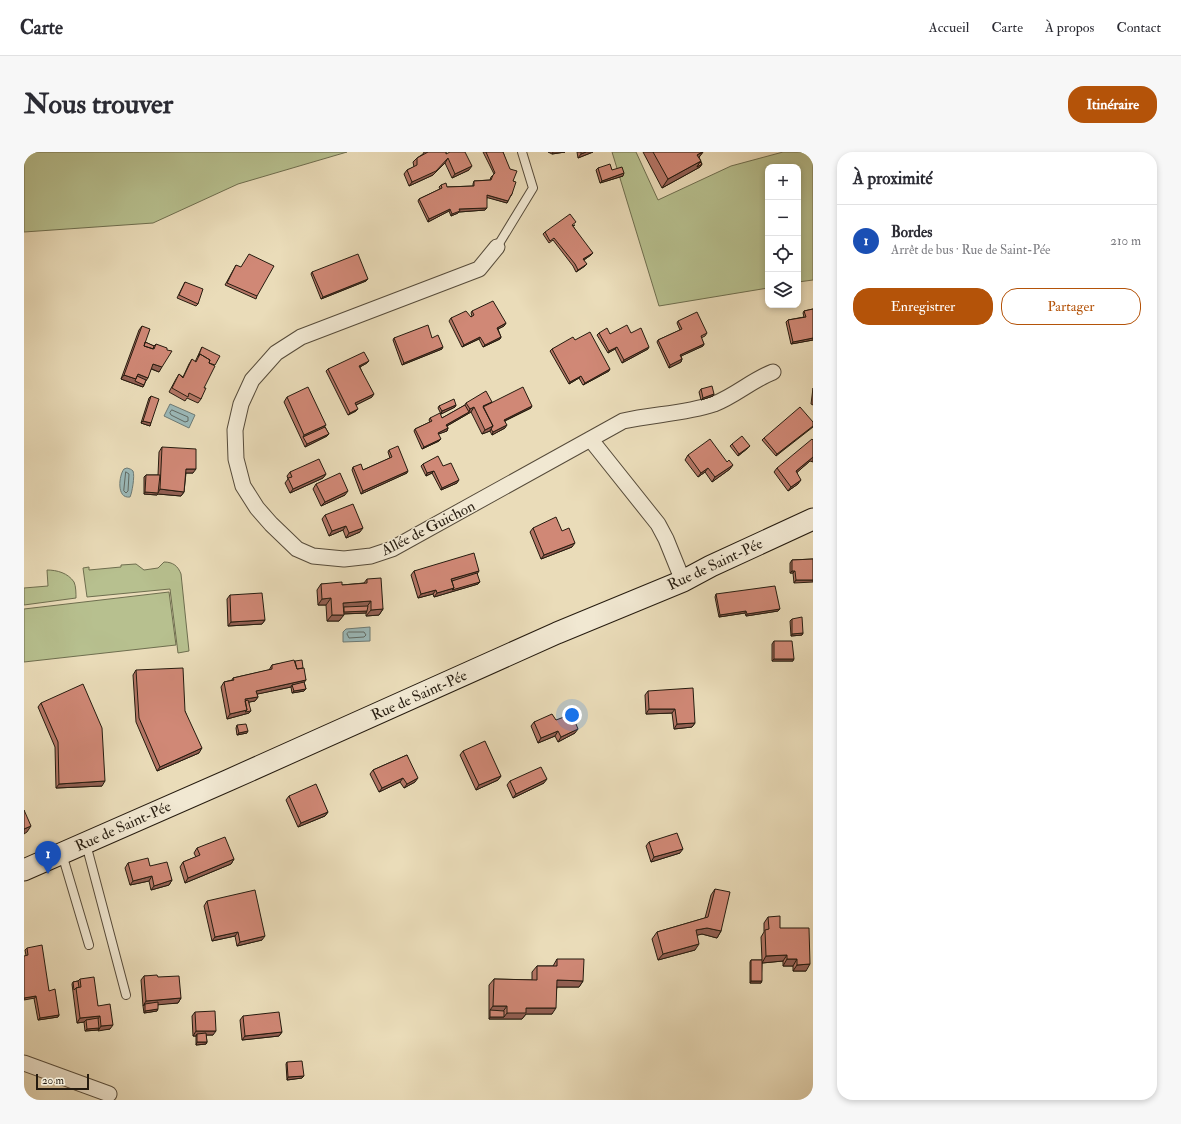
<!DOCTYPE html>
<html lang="fr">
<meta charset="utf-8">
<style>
:root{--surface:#fff;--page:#f7f7f7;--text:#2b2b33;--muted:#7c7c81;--line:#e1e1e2;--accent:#b45309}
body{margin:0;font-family:"IM FELL Double Pica",serif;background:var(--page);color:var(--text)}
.controls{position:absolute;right:12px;top:12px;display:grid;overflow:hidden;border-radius:8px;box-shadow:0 2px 6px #0003}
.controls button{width:36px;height:36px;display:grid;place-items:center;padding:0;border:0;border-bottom:1px solid var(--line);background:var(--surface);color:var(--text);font:20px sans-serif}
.scale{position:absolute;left:12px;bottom:10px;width:53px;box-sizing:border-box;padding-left:4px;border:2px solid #251b0f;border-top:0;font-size:11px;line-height:14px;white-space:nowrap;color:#251b0f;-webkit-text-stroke:3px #f1e8d2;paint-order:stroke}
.you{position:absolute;left:548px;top:563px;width:14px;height:14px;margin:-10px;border:3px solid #fff;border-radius:50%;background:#1a73e8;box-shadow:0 0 0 6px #1a73e833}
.badge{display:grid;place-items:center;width:26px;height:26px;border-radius:50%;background:var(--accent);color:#fff;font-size:13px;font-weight:700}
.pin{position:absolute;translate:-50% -33px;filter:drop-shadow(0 1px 2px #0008)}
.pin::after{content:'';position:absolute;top:21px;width:14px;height:12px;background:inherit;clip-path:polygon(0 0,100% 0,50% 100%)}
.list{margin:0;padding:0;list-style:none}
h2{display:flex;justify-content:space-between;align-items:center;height:52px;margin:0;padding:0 16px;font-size:17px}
h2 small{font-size:13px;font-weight:400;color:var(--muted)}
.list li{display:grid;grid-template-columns:26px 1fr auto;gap:12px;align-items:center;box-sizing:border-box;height:72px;padding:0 16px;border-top:1px solid var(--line)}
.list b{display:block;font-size:15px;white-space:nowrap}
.list p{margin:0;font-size:13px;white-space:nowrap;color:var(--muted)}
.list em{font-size:13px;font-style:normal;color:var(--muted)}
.actions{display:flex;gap:8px;padding:12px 16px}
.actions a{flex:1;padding:9px 0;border:1px solid var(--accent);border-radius:16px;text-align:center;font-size:14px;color:var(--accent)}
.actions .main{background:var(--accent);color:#fff}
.icon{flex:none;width:22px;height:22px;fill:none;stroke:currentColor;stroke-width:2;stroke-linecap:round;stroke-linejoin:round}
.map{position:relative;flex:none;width:789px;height:948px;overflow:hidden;border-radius:16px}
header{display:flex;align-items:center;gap:24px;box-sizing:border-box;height:56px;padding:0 20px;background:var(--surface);border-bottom:1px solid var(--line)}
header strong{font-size:19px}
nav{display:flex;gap:22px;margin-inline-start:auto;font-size:14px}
.intro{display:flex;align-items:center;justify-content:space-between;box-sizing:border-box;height:96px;padding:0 24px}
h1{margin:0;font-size:28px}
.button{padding:10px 18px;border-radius:16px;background:var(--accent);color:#fff;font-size:14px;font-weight:700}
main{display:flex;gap:24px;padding:0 24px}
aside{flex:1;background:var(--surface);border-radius:16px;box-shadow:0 2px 6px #0003}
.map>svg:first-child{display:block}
.green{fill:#b7c08f;stroke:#6e6e4f}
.water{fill:#9bb9b9;stroke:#6c7a75}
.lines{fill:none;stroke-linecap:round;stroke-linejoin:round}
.shore{stroke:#606a64;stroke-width:1}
.lane-casing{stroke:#564b3a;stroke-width:10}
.street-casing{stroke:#564b3a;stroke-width:17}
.secondary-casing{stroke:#251b0f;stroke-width:23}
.lane{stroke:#f1e8d2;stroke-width:8}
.street{stroke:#f1e8d2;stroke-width:15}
.secondary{stroke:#f1e8d2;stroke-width:21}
.wall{fill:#b37565;stroke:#251b0f}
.shaded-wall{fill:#925f53;stroke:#251b0f}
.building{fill:#d08876;stroke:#251b0f}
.labels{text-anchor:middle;stroke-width:3;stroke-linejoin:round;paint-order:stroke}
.street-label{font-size:15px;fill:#251b0f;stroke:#f1e8d2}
</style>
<header>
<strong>Carte</strong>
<nav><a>Accueil</a><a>Carte</a><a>À propos</a><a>Contact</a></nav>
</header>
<div class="intro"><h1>Nous trouver</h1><a class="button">Itinéraire</a></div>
<main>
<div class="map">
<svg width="789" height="948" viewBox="0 0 789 948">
<rect width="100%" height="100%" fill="#eadcb9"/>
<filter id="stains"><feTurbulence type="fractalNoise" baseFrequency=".005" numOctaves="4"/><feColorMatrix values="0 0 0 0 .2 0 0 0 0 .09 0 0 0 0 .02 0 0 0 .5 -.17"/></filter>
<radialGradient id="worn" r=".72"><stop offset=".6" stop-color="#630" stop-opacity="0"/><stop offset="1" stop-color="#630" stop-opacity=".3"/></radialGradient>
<path class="green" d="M 0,0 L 323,0 L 214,32 L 129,71 L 0,80 Z
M 588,0 L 612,0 L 634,48 L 707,14 L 759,0 L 789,0 L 789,128 L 774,130 L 774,15 L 744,15 L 744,136 L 635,154 Z
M 140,410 C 149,410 154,414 157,422 L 165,499 L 154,501 L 146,437 L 63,445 L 59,416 L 65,415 L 65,418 L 97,415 L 97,413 L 112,412 L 120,418 L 134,416 Z
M 23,418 C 33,418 44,421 50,430 C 52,434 52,442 52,446 L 0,453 L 0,436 L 24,434 Z
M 145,440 L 152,493 L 0,510 L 0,457 Z"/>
<path class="water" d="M 146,252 L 171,263 L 165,276 L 140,264 Z
M 103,316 C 106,317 107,317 109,319 C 111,324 108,341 106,345 C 92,347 95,323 100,317 Z
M 346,475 L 346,489 L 319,490 L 319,480 L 322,477 Z"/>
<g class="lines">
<path class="shore" d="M 148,258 L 164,265 L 164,269 L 161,270 L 147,263 L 146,261 Z
M 102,320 L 105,322 L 104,339 L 102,341 L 100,339 Z
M 325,480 L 340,480 L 342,483 L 340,485 L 325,486 L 323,482 Z"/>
<g class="lane-casing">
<path id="lane" d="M 473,95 L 509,36 L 498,0
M 62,692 L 102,843
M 38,702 L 65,793"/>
</g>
<g class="street-casing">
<path id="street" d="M 473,95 L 455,117 L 277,185 L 252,201 L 228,228 L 217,252 L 211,278 L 212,307 L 219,334 L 233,356 L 247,372 L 273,397 L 289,404 L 320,407 L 347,404 L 368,397 L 599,269 C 629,262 660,262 690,252 C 711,244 728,228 749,220
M 567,288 L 634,372 L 642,387 L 659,429
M 0,911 L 85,942"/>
</g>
<g class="secondary-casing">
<path id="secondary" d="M 0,718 L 205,628 L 533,481 L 659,429 L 687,414 L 789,367"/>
</g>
<use href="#lane" class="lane"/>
<use href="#street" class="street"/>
<use href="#secondary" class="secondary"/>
</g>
<path class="wall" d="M 400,0 L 422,0 L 422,2 L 445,18 L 428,26 L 421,11 L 409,23 L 385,34 L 380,22 L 383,18 L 390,15 L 389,10 L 393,6 L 399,2 Z
M 459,0 L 479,0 L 489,29 L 488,42 L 487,44 L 486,45 L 483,51 L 463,45 L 461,58 L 435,60 L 434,61 L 427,64 L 425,59 L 404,70 L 394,49 L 395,47 L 416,37 L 415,35 L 417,33 L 423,35 L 449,34 L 449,32 L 450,29 L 466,28 L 467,25 L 470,22 Z
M 524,0 L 541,0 L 528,2 Z
M 553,0 L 569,0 L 554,6 Z
M 619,0 L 679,0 L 675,5 L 678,12 L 676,15 L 638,36 Z
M 574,16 L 588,18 L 599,24 L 576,31 L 572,18 Z
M 551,73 L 549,74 L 567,103 L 560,108 L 561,114 L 552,120 L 549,114 L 529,88 L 525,91 L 519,82 L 521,80 Z
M 212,113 L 233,144 L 232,147 L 201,133 Z
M 288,120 L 342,129 L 297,147 L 287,122 Z
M 161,130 L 174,152 L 172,154 L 153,146 Z
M 789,157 L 789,188 L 767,192 L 762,170 L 764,168 L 780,165 L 779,161 L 780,159 Z
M 448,159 L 482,171 L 480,174 L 474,177 L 477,185 L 476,187 L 459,195 L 455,187 L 438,195 L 425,169 L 427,166 L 447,165 L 448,164 L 447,161 Z
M 654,169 L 683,181 L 681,184 L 677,186 L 680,192 L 679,194 L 657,204 L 658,207 L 657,210 L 645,216 L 633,190 L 634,188 L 656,178 L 653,171 Z
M 118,174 L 121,190 L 130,194 L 132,192 L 135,220 L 127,217 L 120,233 L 119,235 L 97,227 L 115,178 Z
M 575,181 L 586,182 L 607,181 L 624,197 L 598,211 L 591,197 L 584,201 L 573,183 Z
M 370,186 L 408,186 L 418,197 L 378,213 L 369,188 Z
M 551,188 L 585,219 L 559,233 L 555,226 L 545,232 L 526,199 L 528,197 Z
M 178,195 L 180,236 L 177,247 L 174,251 L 163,246 L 161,249 L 145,240 L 152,227 L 155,222 L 159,225 L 165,212 L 168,207 L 171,210 Z
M 345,209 L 343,211 L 336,215 L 348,245 L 332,253 L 332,259 L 324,263 L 302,219 L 304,217 Z
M 789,236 L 789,253 L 787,252 Z
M 677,237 L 690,242 L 689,244 L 677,248 L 675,240 Z
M 127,244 L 126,274 L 117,271 L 125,246 Z
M 263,245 L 301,275 L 305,282 L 303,284 L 281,295 L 260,250 Z
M 442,251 L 467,251 L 507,256 L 481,269 L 481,276 L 468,283 L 466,279 L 458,282 L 447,260 L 423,274 L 424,276 L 423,279 L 414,282 L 415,289 L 398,297 L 390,279 L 391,277 L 406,270 L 405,268 L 406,266 L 418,266 L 441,253 Z
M 432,253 L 431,255 L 417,262 L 414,256 L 415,254 Z
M 789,270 L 752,304 L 738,288 L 740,286 Z
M 708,292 L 726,294 L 724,296 L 714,304 L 706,294 Z
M 138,295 L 169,321 L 162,321 L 160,340 L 157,344 L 134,342 L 133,343 L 120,342 L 120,325 L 122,323 L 134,323 L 135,300 Z
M 365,298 L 383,321 L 337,342 L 328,318 L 329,315 L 339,318 L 366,306 L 364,300 Z
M 664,303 L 706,317 L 688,330 L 681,320 L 674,325 L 661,308 Z
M 786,309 L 773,320 L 774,332 L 764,339 L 750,320 L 753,316 Z
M 399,312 L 419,314 L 433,331 L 417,338 L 408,321 L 402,324 L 397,314 Z
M 266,320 L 302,322 L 299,326 L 266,341 L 261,331 L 264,327 L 263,324 Z
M 292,332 L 321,343 L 297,354 L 289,337 Z
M 301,363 L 336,380 L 322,386 L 319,378 L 305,384 L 298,367 Z
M 509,376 L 538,379 L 548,395 L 517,407 L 506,380 Z
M 789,407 L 770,431 L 769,421 L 766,421 L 766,411 L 768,408 Z
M 390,419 L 455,419 L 453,421 L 454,432 L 410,445 L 409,442 L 394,446 L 387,423 Z
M 343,427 L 359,457 L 355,463 L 342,464 L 342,460 L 342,461 L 320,462 L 315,469 L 303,469 L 302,453 L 294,453 L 293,438 L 297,432 L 318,433 L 340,431 Z
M 692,442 L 756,457 L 754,459 L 722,464 L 721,461 L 695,465 L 691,445 Z
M 206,443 L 241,468 L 238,472 L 204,474 L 203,447 Z
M 768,467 L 779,481 L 778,483 L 767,484 L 766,469 Z
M 750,489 L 769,509 L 748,509 L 748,492 Z
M 271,509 L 282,528 L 280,530 L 282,537 L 280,539 L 268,541 L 267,535 L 233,542 L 234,545 L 231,549 L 225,550 L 225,561 L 203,567 L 197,535 L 200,530 L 208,528 L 209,526 L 245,518 L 248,513 Z
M 112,518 L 161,559 L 175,601 L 133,619 L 112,570 L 109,523 Z
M 624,539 L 671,571 L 668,575 L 650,577 L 648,561 L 622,562 L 621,543 Z
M 17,551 L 78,634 L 32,636 L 31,595 L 14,555 Z
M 532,568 L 551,581 L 534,590 L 531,584 L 514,591 L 507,574 L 510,570 Z
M 213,573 L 223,581 L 213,583 L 212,576 Z
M 439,599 L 477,624 L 474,628 L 452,638 L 436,603 Z
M 383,603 L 391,630 L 380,636 L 376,630 L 355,640 L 346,622 L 349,618 Z
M 486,629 L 520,631 L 489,646 L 483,633 Z
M 265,644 L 304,660 L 301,664 L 274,675 L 262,648 Z
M 625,690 L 656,701 L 627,710 L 622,694 Z
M 173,696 L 210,707 L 207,712 L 161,731 L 156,715 L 159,710 L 172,705 L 170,701 Z
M 104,711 L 126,714 L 148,728 L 145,733 L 127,738 L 125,729 L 106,733 L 101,716 Z
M 691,737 L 697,779 L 693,786 L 678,782 L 673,783 L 671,798 L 634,808 L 628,787 L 633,780 L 681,766 L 687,743 Z
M 183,749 L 238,788 L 213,794 L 211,784 L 188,789 L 180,754 Z
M 744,765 L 756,776 L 782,819 L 769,819 L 769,814 L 759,814 L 759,809 L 738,811 L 737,831 L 726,831 L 726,810 L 727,808 L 738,808 L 737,785 L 740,780 L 740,771 Z
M 3,796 L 25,839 L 35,863 L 34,865 L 14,868 L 1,798 Z
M 533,807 L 559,829 L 555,835 L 533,835 L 528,862 L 502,862 L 498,867 L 465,867 L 465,833 L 470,827 L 508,828 L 508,820 L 513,814 L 529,814 Z
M 120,824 L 134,825 L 157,846 L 154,851 L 134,852 L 133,859 L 120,861 L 119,854 L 117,828 Z
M 56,827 L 74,854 L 86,877 L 61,879 L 60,870 L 53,871 L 48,832 L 49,830 L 54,829 Z
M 171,860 L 189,883 L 182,883 L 183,890 L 182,892 L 172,893 L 172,884 L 169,884 L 168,864 Z
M 219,864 L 258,880 L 255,884 L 218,888 L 216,868 Z
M 263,910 L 278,926 L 263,928 L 262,912 Z"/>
<path class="shaded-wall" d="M 529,0 L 541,0 L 528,2 Z
M 562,0 L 569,0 L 554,6 L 557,2 Z
M 679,0 L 673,8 L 673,3 Z
M 424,6 L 421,11 L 409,23 L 385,34 L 388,30 Z
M 677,9 L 673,15 L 678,12 L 676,15 L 638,36 L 644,27 Z
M 448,14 L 445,18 L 428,26 L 431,22 Z
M 600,21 L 599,24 L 576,31 L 578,29 Z
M 463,43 L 484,49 L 483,51 L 461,45 Z
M 463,56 L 461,58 L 435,60 L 434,61 L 427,64 L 428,62 L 435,57 Z
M 426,57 L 425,59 L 404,70 L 405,67 Z
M 569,101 L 567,103 L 558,109 L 559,107 Z
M 563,112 L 561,114 L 552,120 L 554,118 Z
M 344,127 L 342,129 L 297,147 L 299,145 Z
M 482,171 L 480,174 L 472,178 L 473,176 Z
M 456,185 L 455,187 L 438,195 L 440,193 Z
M 477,185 L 476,187 L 459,195 L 461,193 Z
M 789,186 L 789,188 L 767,192 L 769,190 Z
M 680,192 L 679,194 L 655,205 L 656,203 Z
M 419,195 L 418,197 L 378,213 L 380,211 Z
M 593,195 L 591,197 L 584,201 L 585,199 Z
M 625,195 L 624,197 L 598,211 L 600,208 Z
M 658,207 L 657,210 L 645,216 L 646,213 Z
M 345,209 L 343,211 L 334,216 L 335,214 Z
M 129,212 L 138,215 L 135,220 L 126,216 Z
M 586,217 L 585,219 L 559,233 L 561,231 Z
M 114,222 L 124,226 L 121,230 L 112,227 Z
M 100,223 L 112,227 L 120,233 L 119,235 L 97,227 Z
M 557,224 L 555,226 L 545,232 L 546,230 Z
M 350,242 L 348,245 L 330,254 L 331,251 Z
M 690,242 L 689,244 L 677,248 L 679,246 Z
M 468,250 L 465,254 L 458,258 L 459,254 Z
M 432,253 L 431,255 L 417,262 L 418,259 Z
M 508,254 L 507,256 L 478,270 L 480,268 Z
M 450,255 L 447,260 L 421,275 L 422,273 L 445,260 L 446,257 Z
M 334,257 L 332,259 L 324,263 L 326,261 Z
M 119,269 L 127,271 L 126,274 L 117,271 Z
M 302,273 L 299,277 L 279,285 L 280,283 Z
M 483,273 L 481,276 L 468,283 L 469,280 Z
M 469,274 L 466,279 L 458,282 L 461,278 Z
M 789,274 L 789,275 L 752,304 L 753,302 Z
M 424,276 L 423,279 L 412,283 L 414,281 Z
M 305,282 L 303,284 L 281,295 L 283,292 Z
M 417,287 L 415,289 L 398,297 L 400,295 Z
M 726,294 L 724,296 L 714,304 L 715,302 Z
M 789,305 L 789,310 L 786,309 L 769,324 L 772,319 Z
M 709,313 L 706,317 L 688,330 L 691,325 Z
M 684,316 L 681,320 L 674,325 L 677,321 Z
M 162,317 L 172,317 L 169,321 L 159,321 Z
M 384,319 L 383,321 L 337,342 L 339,339 Z
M 410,319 L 408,321 L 402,324 L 403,321 Z
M 302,322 L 299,326 L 266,341 L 269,337 Z
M 435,328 L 433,331 L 417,338 L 418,336 Z
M 777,328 L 774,332 L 764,339 L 767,335 Z
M 136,337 L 160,340 L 157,344 L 134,342 L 133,343 L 120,342 L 121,340 L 134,341 Z
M 324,339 L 321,343 L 297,354 L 301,350 Z
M 322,374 L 319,378 L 305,384 L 308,379 Z
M 339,376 L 336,380 L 322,386 L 325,381 Z
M 551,391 L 548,395 L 517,407 L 520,403 Z
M 455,419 L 452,424 L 426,430 L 427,427 Z
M 768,419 L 771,419 L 769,421 L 766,421 Z
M 772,428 L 789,428 L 789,430 L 770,431 Z
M 456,430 L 454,432 L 410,445 L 413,441 L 430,436 Z
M 412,438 L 409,442 L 394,446 L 397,442 Z
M 307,446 L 302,453 L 294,453 L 298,447 Z
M 347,449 L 342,456 L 317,455 L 319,451 Z
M 359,457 L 355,463 L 342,464 L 347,458 Z
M 756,457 L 754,459 L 722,464 L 723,462 Z
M 343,459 L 342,461 L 315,462 L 317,460 Z
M 722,459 L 721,461 L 695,465 L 696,463 Z
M 308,463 L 320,463 L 315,469 L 303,469 Z
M 241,468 L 238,472 L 204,474 L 207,470 Z
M 779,481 L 778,483 L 767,484 L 768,482 Z
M 750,507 L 770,507 L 769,509 L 748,509 Z
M 282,528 L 279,532 L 268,533 L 267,535 L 229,543 L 232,539 Z
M 282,537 L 280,539 L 268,541 L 270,539 Z
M 234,545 L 231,549 L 220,551 L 221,547 Z
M 625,557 L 651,557 L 648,561 L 622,562 Z
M 223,558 L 227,559 L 225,561 L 203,567 L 206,562 Z
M 671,571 L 668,575 L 650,577 L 653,572 Z
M 554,577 L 551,581 L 534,590 L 537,585 Z
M 224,579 L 223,581 L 213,583 L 215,581 Z
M 534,579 L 531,584 L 514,591 L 517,586 Z
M 178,596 L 175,601 L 133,619 L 136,615 Z
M 477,624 L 474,628 L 452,638 L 455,633 Z
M 379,626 L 376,630 L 355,640 L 358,636 Z
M 394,626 L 391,630 L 380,636 L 383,632 Z
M 523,627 L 520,631 L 489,646 L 492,642 Z
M 81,629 L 78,634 L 32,636 L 35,632 Z
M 304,660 L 301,664 L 274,675 L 277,671 Z
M 7,674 L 3,680 L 0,682 L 0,677 Z
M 659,697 L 656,701 L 627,710 L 630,705 Z
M 210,707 L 207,712 L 161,731 L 164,726 Z
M 128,724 L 125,729 L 106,733 L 109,729 Z
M 148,728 L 145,733 L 127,738 L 130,734 Z
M 683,776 L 697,779 L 693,786 L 678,782 L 667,785 L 672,778 Z
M 214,780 L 211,784 L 188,789 L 191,785 Z
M 241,784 L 238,788 L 213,794 L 216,790 Z
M 675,792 L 671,798 L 634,808 L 639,802 Z
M 763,803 L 759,809 L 738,811 L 742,804 Z
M 763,807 L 773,807 L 769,814 L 759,814 Z
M 786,812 L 782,819 L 769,819 L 773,813 Z
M 533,828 L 559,829 L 555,835 L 528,835 Z
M 727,829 L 738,829 L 737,831 L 726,831 Z
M 12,844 L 11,846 L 0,848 L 0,846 Z
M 157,846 L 154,851 L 121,854 L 121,852 L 119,854 L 122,849 Z
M 469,854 L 483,854 L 478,861 L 466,858 Z
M 502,856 L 532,856 L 528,862 L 502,862 L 498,867 L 465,867 L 466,865 L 480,865 L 483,861 Z
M 134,857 L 133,859 L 120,861 L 121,859 Z
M 35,863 L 34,865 L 14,868 L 16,866 Z
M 76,864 L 73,868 L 62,868 L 60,870 L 53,871 L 56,866 Z
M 89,873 L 86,877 L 74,879 L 77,874 Z
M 75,876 L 74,878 L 61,879 L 63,877 Z
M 172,879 L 192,879 L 189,883 L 173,883 L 173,882 L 172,884 L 169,884 Z
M 258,880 L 255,884 L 218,888 L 221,884 Z
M 173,890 L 183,890 L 182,892 L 172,893 Z
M 280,924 L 278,926 L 263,928 L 264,925 Z"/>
<path class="building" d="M 404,0 L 422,0 L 422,2 L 426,0 L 441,0 L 448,14 L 431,22 L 424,6 L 412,19 L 388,30 L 383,18 L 393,13 L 393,6 Z
M 462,0 L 479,0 L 486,17 L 493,19 L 489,29 L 492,30 L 488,42 L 487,43 L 484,49 L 463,43 L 463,56 L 435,57 L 436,59 L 428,62 L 426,57 L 405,67 L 395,47 L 418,36 L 417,33 L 422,31 L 423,35 L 450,34 L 450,29 L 467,28 L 469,23 L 471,21 Z
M 557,0 L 562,0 L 557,2 Z
M 629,0 L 678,0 L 673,3 L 677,9 L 644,27 Z
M 676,10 L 678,12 L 673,15 Z
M 586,12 L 588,18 L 598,15 L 600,21 L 578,29 L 574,16 Z
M 546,62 L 552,70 L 548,73 L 569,101 L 559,107 L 563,112 L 554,118 L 551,112 L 530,86 L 526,89 L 521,80 Z
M 225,102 L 250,114 L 233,144 L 203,131 L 212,113 L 217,115 Z
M 334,102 L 344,127 L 299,145 L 288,120 Z
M 161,130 L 179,137 L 174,152 L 155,143 Z
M 469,149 L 482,171 L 473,176 L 477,185 L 461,193 L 456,185 L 440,193 L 427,166 L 442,159 L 447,165 L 450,163 L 448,159 Z
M 789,157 L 789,186 L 769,190 L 764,168 L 782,165 L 780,159 Z
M 673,160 L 683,181 L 677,184 L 680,192 L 656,203 L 658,207 L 646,213 L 634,188 L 658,177 L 654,169 Z
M 404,173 L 408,186 L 414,183 L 419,195 L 380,211 L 370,186 Z
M 603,173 L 607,181 L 617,176 L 625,195 L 600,208 L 593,195 L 585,199 L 575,181 L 583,176 L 586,182 Z
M 118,174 L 126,177 L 120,194 L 130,197 L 132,192 L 143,196 L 143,198 L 148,199 L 138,215 L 129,212 L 124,226 L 114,222 L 112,227 L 100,223 Z
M 566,180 L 586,217 L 561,231 L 557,224 L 546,230 L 528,197 L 549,185 L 551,188 Z
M 121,190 L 130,194 L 129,197 L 120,194 Z
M 178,195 L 196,204 L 191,213 L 185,211 L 186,208 L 176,202 L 174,205 Z
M 340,200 L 345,209 L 335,214 L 350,242 L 331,251 L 334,257 L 326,261 L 304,217 Z
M 176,202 L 186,208 L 185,211 L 191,214 L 180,236 L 182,236 L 177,247 L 165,241 L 164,245 L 148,236 L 155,222 L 159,226 L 168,207 L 172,210 Z
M 113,224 L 122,228 L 120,233 L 111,229 Z
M 688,234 L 690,242 L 679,246 L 677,237 Z
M 284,235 L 302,273 L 280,283 L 263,245 Z
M 499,235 L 508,254 L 480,268 L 483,273 L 469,280 L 467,277 L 469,274 L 459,255 Z
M 462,239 L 468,250 L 459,254 L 469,274 L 461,278 L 450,255 L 446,257 L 442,251 Z
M 127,244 L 135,247 L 127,271 L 119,269 Z
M 430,247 L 432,253 L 418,259 L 415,254 Z
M 441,253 L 445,260 L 422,273 L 424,276 L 414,281 L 417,287 L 400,295 L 391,277 L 408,269 L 406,266 L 416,261 L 418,266 Z
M 776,255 L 789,270 L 789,274 L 753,302 L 740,286 Z
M 301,275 L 305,282 L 283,292 L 279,285 Z
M 718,284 L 726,294 L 715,302 L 708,292 Z
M 686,287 L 703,310 L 705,308 L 709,313 L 691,325 L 684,316 L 677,321 L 664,303 Z
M 788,287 L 789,288 L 789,305 L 772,319 L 777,328 L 767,335 L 753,316 Z
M 374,294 L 384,319 L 339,339 L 329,315 L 337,312 L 339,318 L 368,305 L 365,298 Z
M 138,295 L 172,297 L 172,317 L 162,317 L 160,340 L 136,337 Z
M 414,304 L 419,314 L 427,311 L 435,328 L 418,336 L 410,319 L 403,321 L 399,312 Z
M 295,307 L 302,322 L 269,337 L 264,326 L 268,325 L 266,320 Z
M 316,321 L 324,339 L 301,350 L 292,332 Z
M 122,323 L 136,323 L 134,341 L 121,340 Z
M 329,352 L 339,376 L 325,381 L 322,374 L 308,379 L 301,363 Z
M 532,365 L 538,379 L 545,376 L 551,391 L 520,403 L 509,376 Z
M 450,401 L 455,419 L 427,427 L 430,436 L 413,441 L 412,438 L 397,442 L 390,419 Z
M 789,407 L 789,428 L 772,428 L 771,419 L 768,419 L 768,408 Z
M 453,421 L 456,430 L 428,438 L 430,436 L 428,429 Z
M 357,426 L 359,457 L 347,458 L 347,449 L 319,451 L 320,463 L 308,463 L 307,446 L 298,447 L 297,432 L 318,430 L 318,433 L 343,431 L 343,427 Z
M 751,434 L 756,457 L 723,462 L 722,459 L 696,463 L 692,442 Z
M 238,441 L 241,468 L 207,470 L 206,443 Z
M 344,454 L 343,459 L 320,460 L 320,455 Z
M 778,465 L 779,481 L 768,482 L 768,467 Z
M 750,489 L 768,489 L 770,507 L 750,507 Z
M 270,508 L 273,517 L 280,516 L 282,528 L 232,539 L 234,545 L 221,547 L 223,558 L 206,562 L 200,530 L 210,528 L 209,526 L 248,517 L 248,513 Z
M 278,508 L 279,516 L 273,517 L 271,509 Z
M 159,516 L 161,559 L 178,596 L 136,615 L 115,566 L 112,518 Z
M 280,530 L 282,537 L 270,539 L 268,533 Z
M 59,532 L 78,576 L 81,629 L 35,632 L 34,590 L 17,551 Z
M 669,536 L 671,571 L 653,572 L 651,557 L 625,557 L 624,539 Z
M 224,548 L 227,559 L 221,560 L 223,558 L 221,549 Z
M 528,562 L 532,568 L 548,562 L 554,577 L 537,585 L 534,579 L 517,586 L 510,570 Z
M 222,572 L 224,579 L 215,581 L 213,573 Z
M 461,589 L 477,624 L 455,633 L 439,599 Z
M 383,603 L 394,626 L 383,632 L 379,626 L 358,636 L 349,618 Z
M 517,615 L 523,627 L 492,642 L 486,629 Z
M 292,632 L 304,660 L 277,671 L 265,644 Z
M 0,658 L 7,674 L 0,677 Z
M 653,681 L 659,697 L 630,705 L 625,690 Z
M 201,685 L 210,707 L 164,726 L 159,710 L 176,703 L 173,696 Z
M 124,706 L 126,714 L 143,710 L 148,728 L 130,734 L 128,724 L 109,729 L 104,711 Z
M 691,737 L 706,740 L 697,779 L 683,776 L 672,778 L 675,792 L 639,802 L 633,780 L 684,765 Z
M 231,738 L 241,784 L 216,790 L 214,780 L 191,785 L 183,749 Z
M 756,764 L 756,776 L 785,776 L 786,812 L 773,813 L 773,807 L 763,807 L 763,803 L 742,804 L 741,778 L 745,777 L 744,765 Z
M 18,793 L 25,839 L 31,837 L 35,863 L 16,866 L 12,844 L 0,846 L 0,804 L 4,803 L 3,796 Z
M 533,807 L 560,807 L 559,829 L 533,828 L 532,856 L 502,856 L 502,861 L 483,861 L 483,854 L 469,854 L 470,827 L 513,828 L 513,814 L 533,814 Z
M 727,808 L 738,808 L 738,829 L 727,829 Z
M 133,823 L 134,825 L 155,824 L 157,846 L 122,849 L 120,824 Z
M 70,825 L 74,854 L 86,852 L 89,873 L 77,874 L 76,864 L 56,866 L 52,836 L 57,835 L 56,827 Z
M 54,829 L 55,835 L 52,836 L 50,838 L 49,830 Z
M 134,850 L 134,857 L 121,859 L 121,852 Z
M 466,858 L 480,859 L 480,865 L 466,865 Z
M 191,859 L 192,879 L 172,879 L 171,860 Z
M 255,860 L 258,880 L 221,884 L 219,864 Z
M 74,866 L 75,876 L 63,877 L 62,868 Z
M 182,881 L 183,890 L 173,890 L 173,882 Z
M 278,909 L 280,924 L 264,925 L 263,910 Z"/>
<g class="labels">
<g class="street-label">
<text transform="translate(404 376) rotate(-27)" y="5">Allée de Guichon</text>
<text transform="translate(691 412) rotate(-25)" y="5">Rue de Saint-Pée</text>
<text transform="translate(395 543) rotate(-24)" y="5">Rue de Saint-Pée</text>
<text transform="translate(99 674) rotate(-24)" y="5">Rue de Saint-Pée</text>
</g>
</g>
<rect width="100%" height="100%" filter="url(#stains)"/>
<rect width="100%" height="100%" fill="url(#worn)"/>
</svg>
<div class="controls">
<button>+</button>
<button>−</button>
<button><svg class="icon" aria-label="locate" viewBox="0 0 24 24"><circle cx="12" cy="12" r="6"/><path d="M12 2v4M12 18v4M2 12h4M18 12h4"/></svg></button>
<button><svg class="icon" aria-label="layers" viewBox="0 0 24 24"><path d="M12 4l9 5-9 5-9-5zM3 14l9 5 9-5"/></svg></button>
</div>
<div class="scale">20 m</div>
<div class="you"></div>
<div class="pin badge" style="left:24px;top:722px;background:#1a4fb4">1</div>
</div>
<aside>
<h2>À proximité<small></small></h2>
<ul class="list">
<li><span class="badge" style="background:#1a4fb4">1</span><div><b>Bordes</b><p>Arrêt de bus · Rue de Saint-Pée</p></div><em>210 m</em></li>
</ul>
<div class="actions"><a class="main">Enregistrer</a><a>Partager</a></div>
</aside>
</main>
